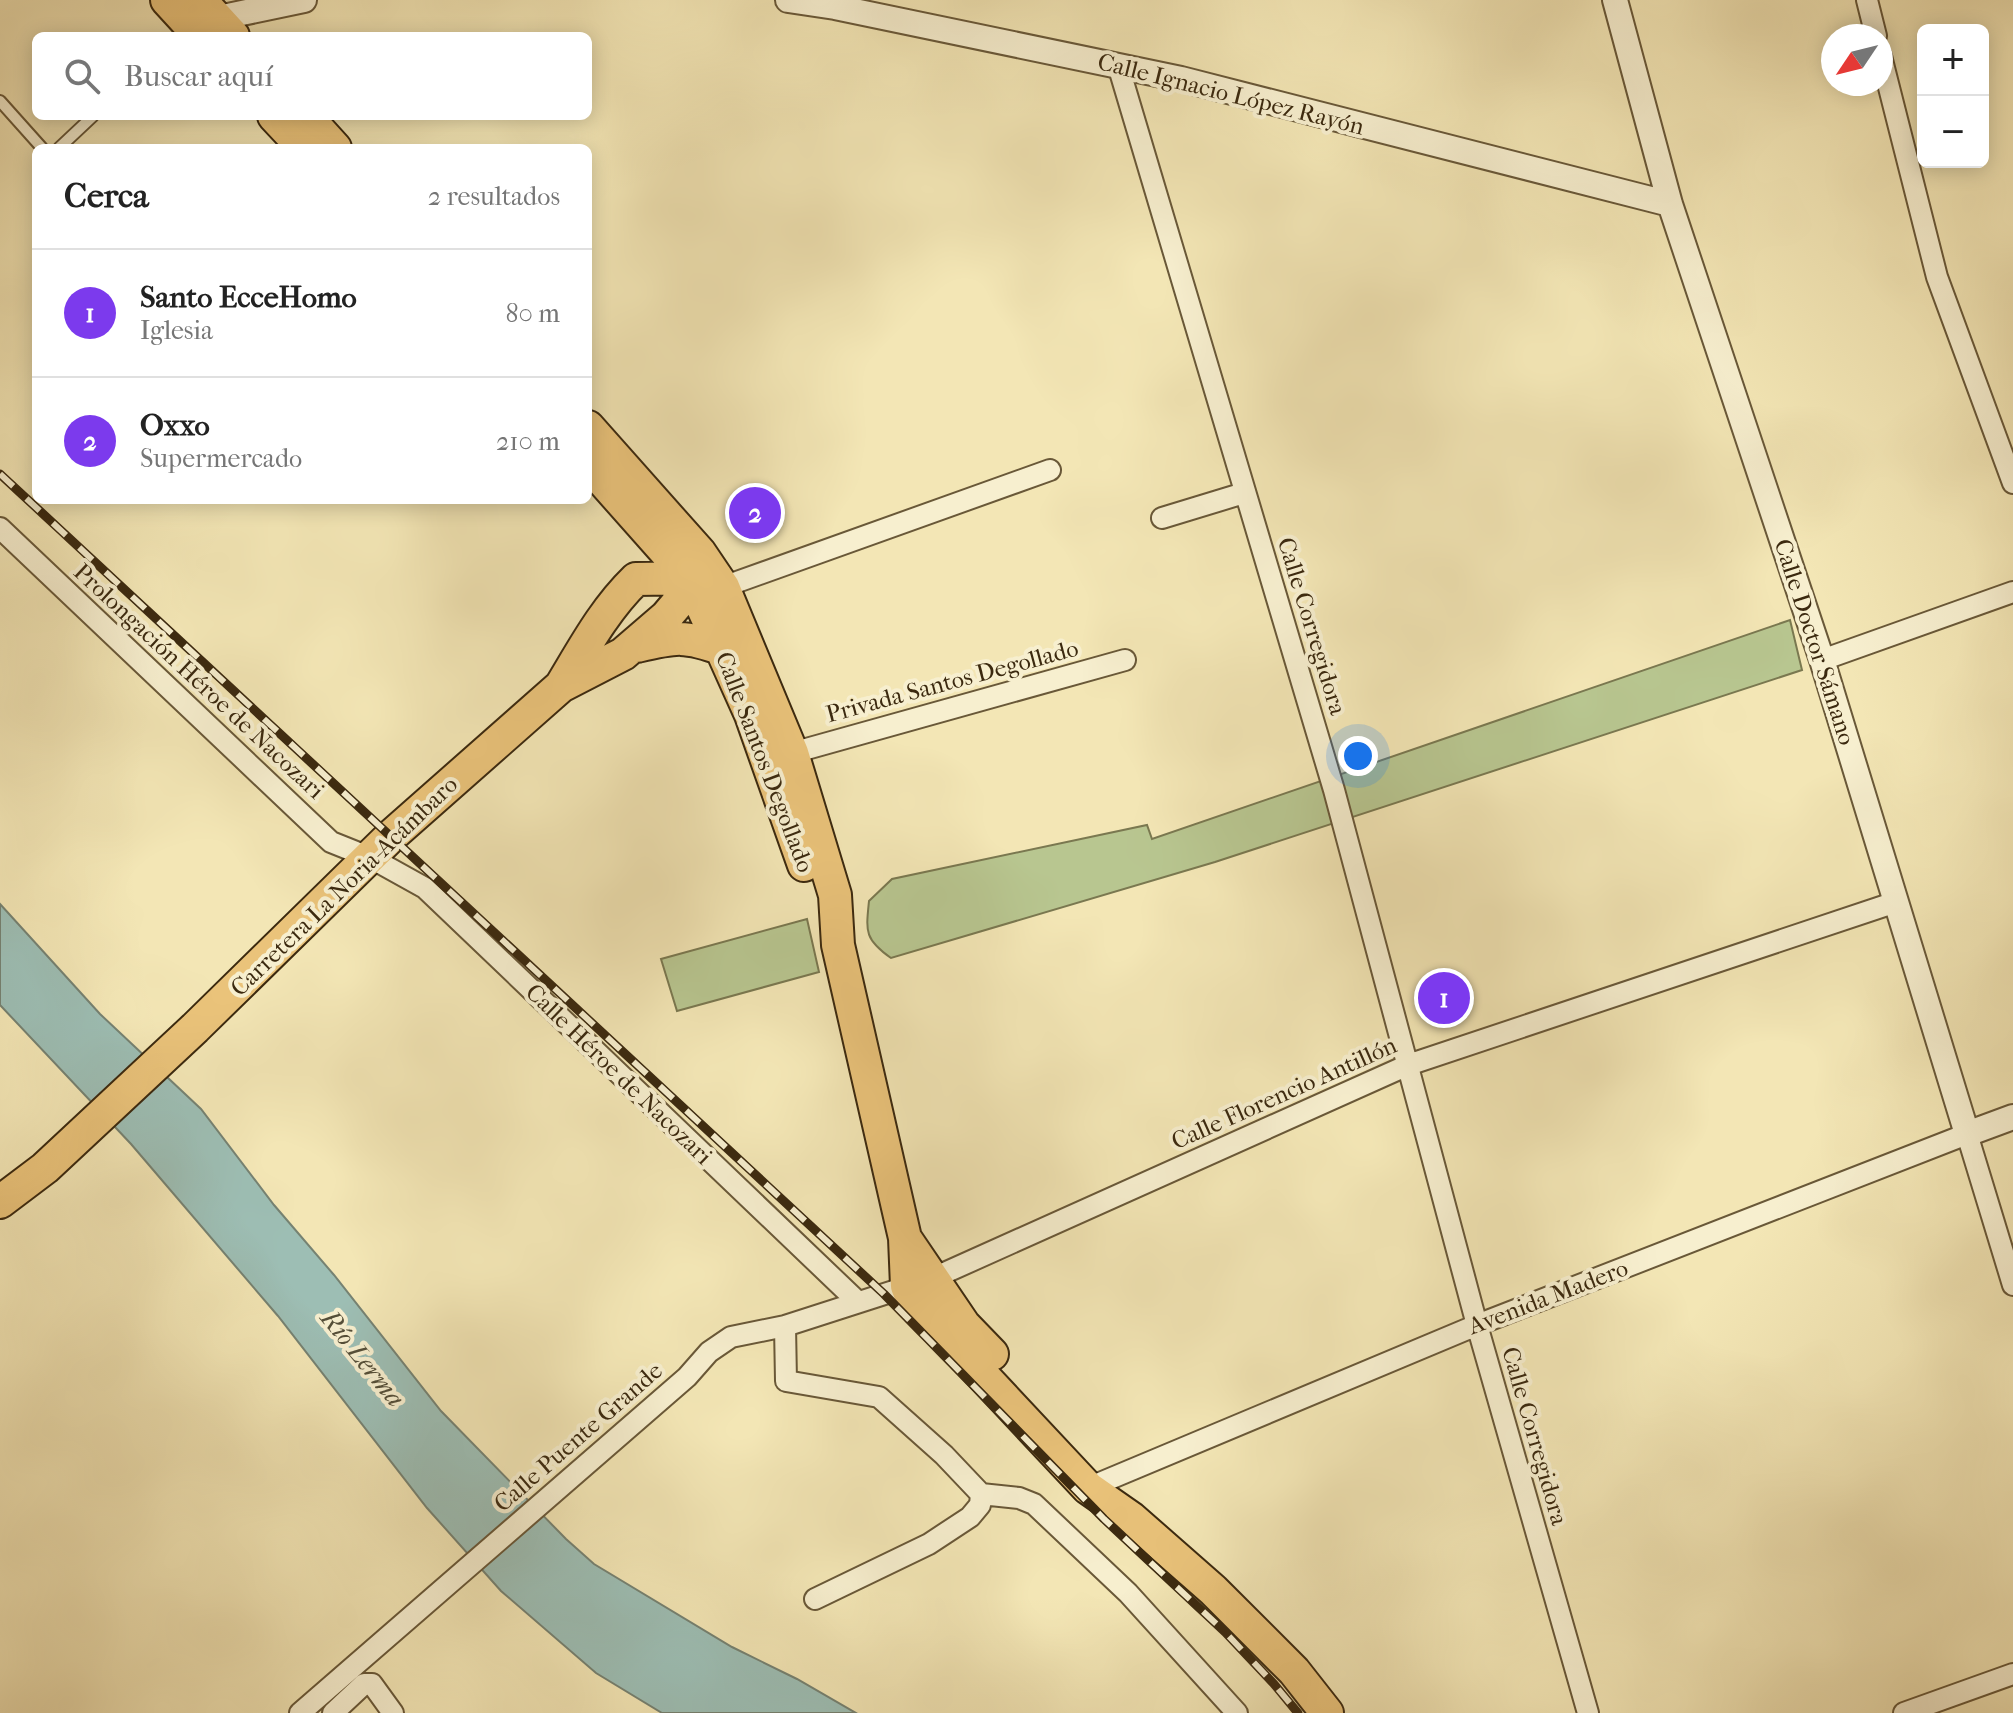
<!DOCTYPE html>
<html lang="es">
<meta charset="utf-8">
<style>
:root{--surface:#fff;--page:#f6f6f6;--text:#222;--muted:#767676;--line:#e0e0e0;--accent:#7c3aed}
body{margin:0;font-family:"IM FELL French Canon",serif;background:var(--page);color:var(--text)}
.controls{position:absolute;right:24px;top:24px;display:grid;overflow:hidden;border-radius:12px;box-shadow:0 4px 20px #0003}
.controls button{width:72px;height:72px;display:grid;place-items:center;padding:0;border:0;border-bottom:2px solid var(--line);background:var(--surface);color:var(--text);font:40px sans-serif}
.compass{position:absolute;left:1821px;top:24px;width:72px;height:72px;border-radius:50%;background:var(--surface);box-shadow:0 4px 20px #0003;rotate:235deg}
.you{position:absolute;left:1358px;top:756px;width:28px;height:28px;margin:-20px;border:6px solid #fff;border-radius:50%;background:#1a73e8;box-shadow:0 0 0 12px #1a73e833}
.badge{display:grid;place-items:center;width:52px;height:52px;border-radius:50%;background:var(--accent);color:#fff;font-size:26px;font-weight:700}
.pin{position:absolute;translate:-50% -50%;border:4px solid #fff;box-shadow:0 2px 8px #0006}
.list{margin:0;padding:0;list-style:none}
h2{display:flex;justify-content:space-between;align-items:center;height:104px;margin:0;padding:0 32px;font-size:34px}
h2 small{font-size:26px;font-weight:400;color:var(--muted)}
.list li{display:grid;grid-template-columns:52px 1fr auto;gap:24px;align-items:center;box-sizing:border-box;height:128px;padding:0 32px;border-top:2px solid var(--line)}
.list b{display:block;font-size:30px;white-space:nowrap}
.list p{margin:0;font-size:26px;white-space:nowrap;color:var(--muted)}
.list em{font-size:26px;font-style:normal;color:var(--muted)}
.icon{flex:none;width:44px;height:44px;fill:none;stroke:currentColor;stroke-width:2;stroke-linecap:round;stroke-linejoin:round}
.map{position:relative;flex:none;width:2013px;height:1713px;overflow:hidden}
.search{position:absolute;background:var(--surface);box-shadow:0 4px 20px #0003;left:32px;top:32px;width:560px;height:88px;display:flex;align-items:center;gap:20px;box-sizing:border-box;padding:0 28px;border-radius:12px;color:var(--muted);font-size:30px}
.panel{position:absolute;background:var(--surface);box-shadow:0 4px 20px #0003;left:32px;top:144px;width:560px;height:360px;border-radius:12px}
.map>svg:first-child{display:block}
.green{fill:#b8c690;stroke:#7a7850;stroke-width:2}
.water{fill:#9dbeb4;stroke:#768272;stroke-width:2}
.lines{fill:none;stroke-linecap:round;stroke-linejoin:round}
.service-casing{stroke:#695838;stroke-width:14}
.minor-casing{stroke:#695838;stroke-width:24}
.tertiary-casing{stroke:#695838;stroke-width:28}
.primary-casing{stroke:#3b290f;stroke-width:36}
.service{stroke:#f7efcf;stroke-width:10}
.minor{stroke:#f7efcf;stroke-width:20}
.tertiary{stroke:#f7efcf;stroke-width:24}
.primary{stroke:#eac37a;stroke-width:32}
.rail-casing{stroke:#3b290f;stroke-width:9}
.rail{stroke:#f7efcf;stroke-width:6;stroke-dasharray:18;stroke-linecap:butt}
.labels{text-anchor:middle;stroke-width:8;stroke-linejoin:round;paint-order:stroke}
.street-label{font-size:24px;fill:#3b290f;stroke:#f7efcf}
.water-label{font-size:26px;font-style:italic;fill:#544e38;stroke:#f7efcf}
</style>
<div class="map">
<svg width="2013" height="1713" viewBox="0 0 2013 1713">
<rect width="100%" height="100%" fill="#f3e6b5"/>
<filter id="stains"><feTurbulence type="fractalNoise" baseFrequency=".0025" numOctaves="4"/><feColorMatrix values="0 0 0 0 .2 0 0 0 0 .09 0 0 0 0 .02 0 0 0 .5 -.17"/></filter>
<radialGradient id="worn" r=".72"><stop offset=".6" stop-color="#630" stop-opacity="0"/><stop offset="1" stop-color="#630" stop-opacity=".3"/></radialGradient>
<path class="green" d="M 1790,620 L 1802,670 L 1215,862 L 891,958 C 864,939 866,931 869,901 L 892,879 L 1147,825 L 1152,839 Z
M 807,919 L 819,972 L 677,1011 L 661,959 Z"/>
<path class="water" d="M 0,904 L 100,1014 L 201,1109 L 274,1205 L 334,1275 L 441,1411 L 566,1539 L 594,1564 L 732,1647 L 797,1679 L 856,1713 L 662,1713 L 596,1673 L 501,1591 L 427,1508 L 278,1316 L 131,1144 L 0,1005 Z"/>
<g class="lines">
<g class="service-casing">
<path id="service" d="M 0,101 L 42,148
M 59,148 L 93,116"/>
</g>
<g class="minor-casing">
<path id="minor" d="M 1867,0 L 1876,36
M 1881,56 L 1937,277 L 2013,483
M 1118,65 L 1334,790 L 1477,1325 L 1588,1713
M 1162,518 L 1244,493
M 0,528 L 331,842 L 371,858 L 425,888 L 858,1302
M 723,587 L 1050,470
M 1822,660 L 2013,592
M 792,753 L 1125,660
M 785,1326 L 786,1381 L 879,1397 L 944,1455 L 981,1494 L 1019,1498 L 1034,1504 L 1128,1593 L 1237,1713
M 1088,1488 L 1477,1325 L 1967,1134 L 2013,1285
M 815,1599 L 929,1544 L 970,1517 L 980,1505 L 981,1494
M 300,1713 L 687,1377 L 709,1352 L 731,1337 L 785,1326 L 931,1279 L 1408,1065 L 1896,902
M 333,1713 L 364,1684 L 372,1684 L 393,1713
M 1904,1713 L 2013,1674"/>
</g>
<g class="tertiary-casing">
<path id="tertiary" d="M 788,0 L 835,7 L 1181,79 L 1670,204
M 1615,0 L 1670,204 L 1822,660 L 1967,1134 L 2013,1117
M 204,21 L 304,0"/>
</g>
<g class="primary-casing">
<path id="primary" d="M 167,0 L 200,36
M 200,0 L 233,36
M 274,116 L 304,148
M 306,116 L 335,148
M 588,427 L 700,553 L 723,587 L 792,753 L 835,895 L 838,945 L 905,1238 L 907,1286 L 913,1301 L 1088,1488 L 1131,1518 L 1213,1590 L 1294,1671 L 1327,1713
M 588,464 L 690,579 L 751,715 L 804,865
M 637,646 C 676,637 684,635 723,649
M 561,686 C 584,648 604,610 636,579 L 704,578
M 0,1202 L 45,1168 L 195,1028 L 390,837 L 561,686 L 623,654 L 666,617 L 677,604 L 700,553
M 907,1241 L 964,1325 L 992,1354"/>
</g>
<use href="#service" class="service"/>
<use href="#minor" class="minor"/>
<use href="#tertiary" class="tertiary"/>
<use href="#primary" class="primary"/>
<g class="rail-casing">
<path id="rail" d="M 0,474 L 884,1294 L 1104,1519 L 1225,1632 L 1274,1684 L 1298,1713"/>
</g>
<use href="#rail" class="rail"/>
</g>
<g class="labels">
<g class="street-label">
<text transform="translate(1231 94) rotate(14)" y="8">Calle Ignacio López Rayón</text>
<text transform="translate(1312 626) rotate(73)" y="8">Calle Corregidora</text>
<text transform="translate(1815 642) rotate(72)" y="8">Calle Doctor Sámano</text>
<text transform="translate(199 681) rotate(43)" y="8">Prolongación Héroe de Nacozari</text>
<text transform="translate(952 681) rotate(-15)" y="8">Privada Santos Degollado</text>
<text transform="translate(765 762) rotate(69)" y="8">Calle Santos Degollado</text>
<text transform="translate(344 886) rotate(-44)" y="8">Carretera La Noria-Acámbaro</text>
<text transform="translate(619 1074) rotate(44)" y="8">Calle Héroe de Nacozari</text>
<text transform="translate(1284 1093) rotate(-24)" y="8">Calle Florencio Antillón</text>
<text transform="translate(1548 1297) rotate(-21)" y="8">Avenida Madero</text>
<text transform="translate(1535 1436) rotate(74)" y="8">Calle Corregidora</text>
<text transform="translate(578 1437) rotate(-41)" y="8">Calle Puente Grande</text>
</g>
<g class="water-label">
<text transform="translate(363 1358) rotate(51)" y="9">Río Lerma</text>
</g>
</g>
<rect width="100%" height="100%" filter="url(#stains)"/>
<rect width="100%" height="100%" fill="url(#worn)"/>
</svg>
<div class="controls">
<button>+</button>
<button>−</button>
</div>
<svg class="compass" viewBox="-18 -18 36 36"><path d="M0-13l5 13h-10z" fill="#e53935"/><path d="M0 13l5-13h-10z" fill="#767676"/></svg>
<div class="you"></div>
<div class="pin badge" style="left:1444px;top:998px">1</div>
<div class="pin badge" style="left:755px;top:513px">2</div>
<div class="search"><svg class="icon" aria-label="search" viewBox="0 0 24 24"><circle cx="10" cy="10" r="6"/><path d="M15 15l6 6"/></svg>Buscar aquí</div>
<section class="panel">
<h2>Cerca<small>2 resultados</small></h2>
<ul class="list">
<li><span class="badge">1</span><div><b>Santo EcceHomo</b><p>Iglesia</p></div><em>80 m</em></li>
<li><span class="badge">2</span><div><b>Oxxo</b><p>Supermercado</p></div><em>210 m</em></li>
</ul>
</section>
</div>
